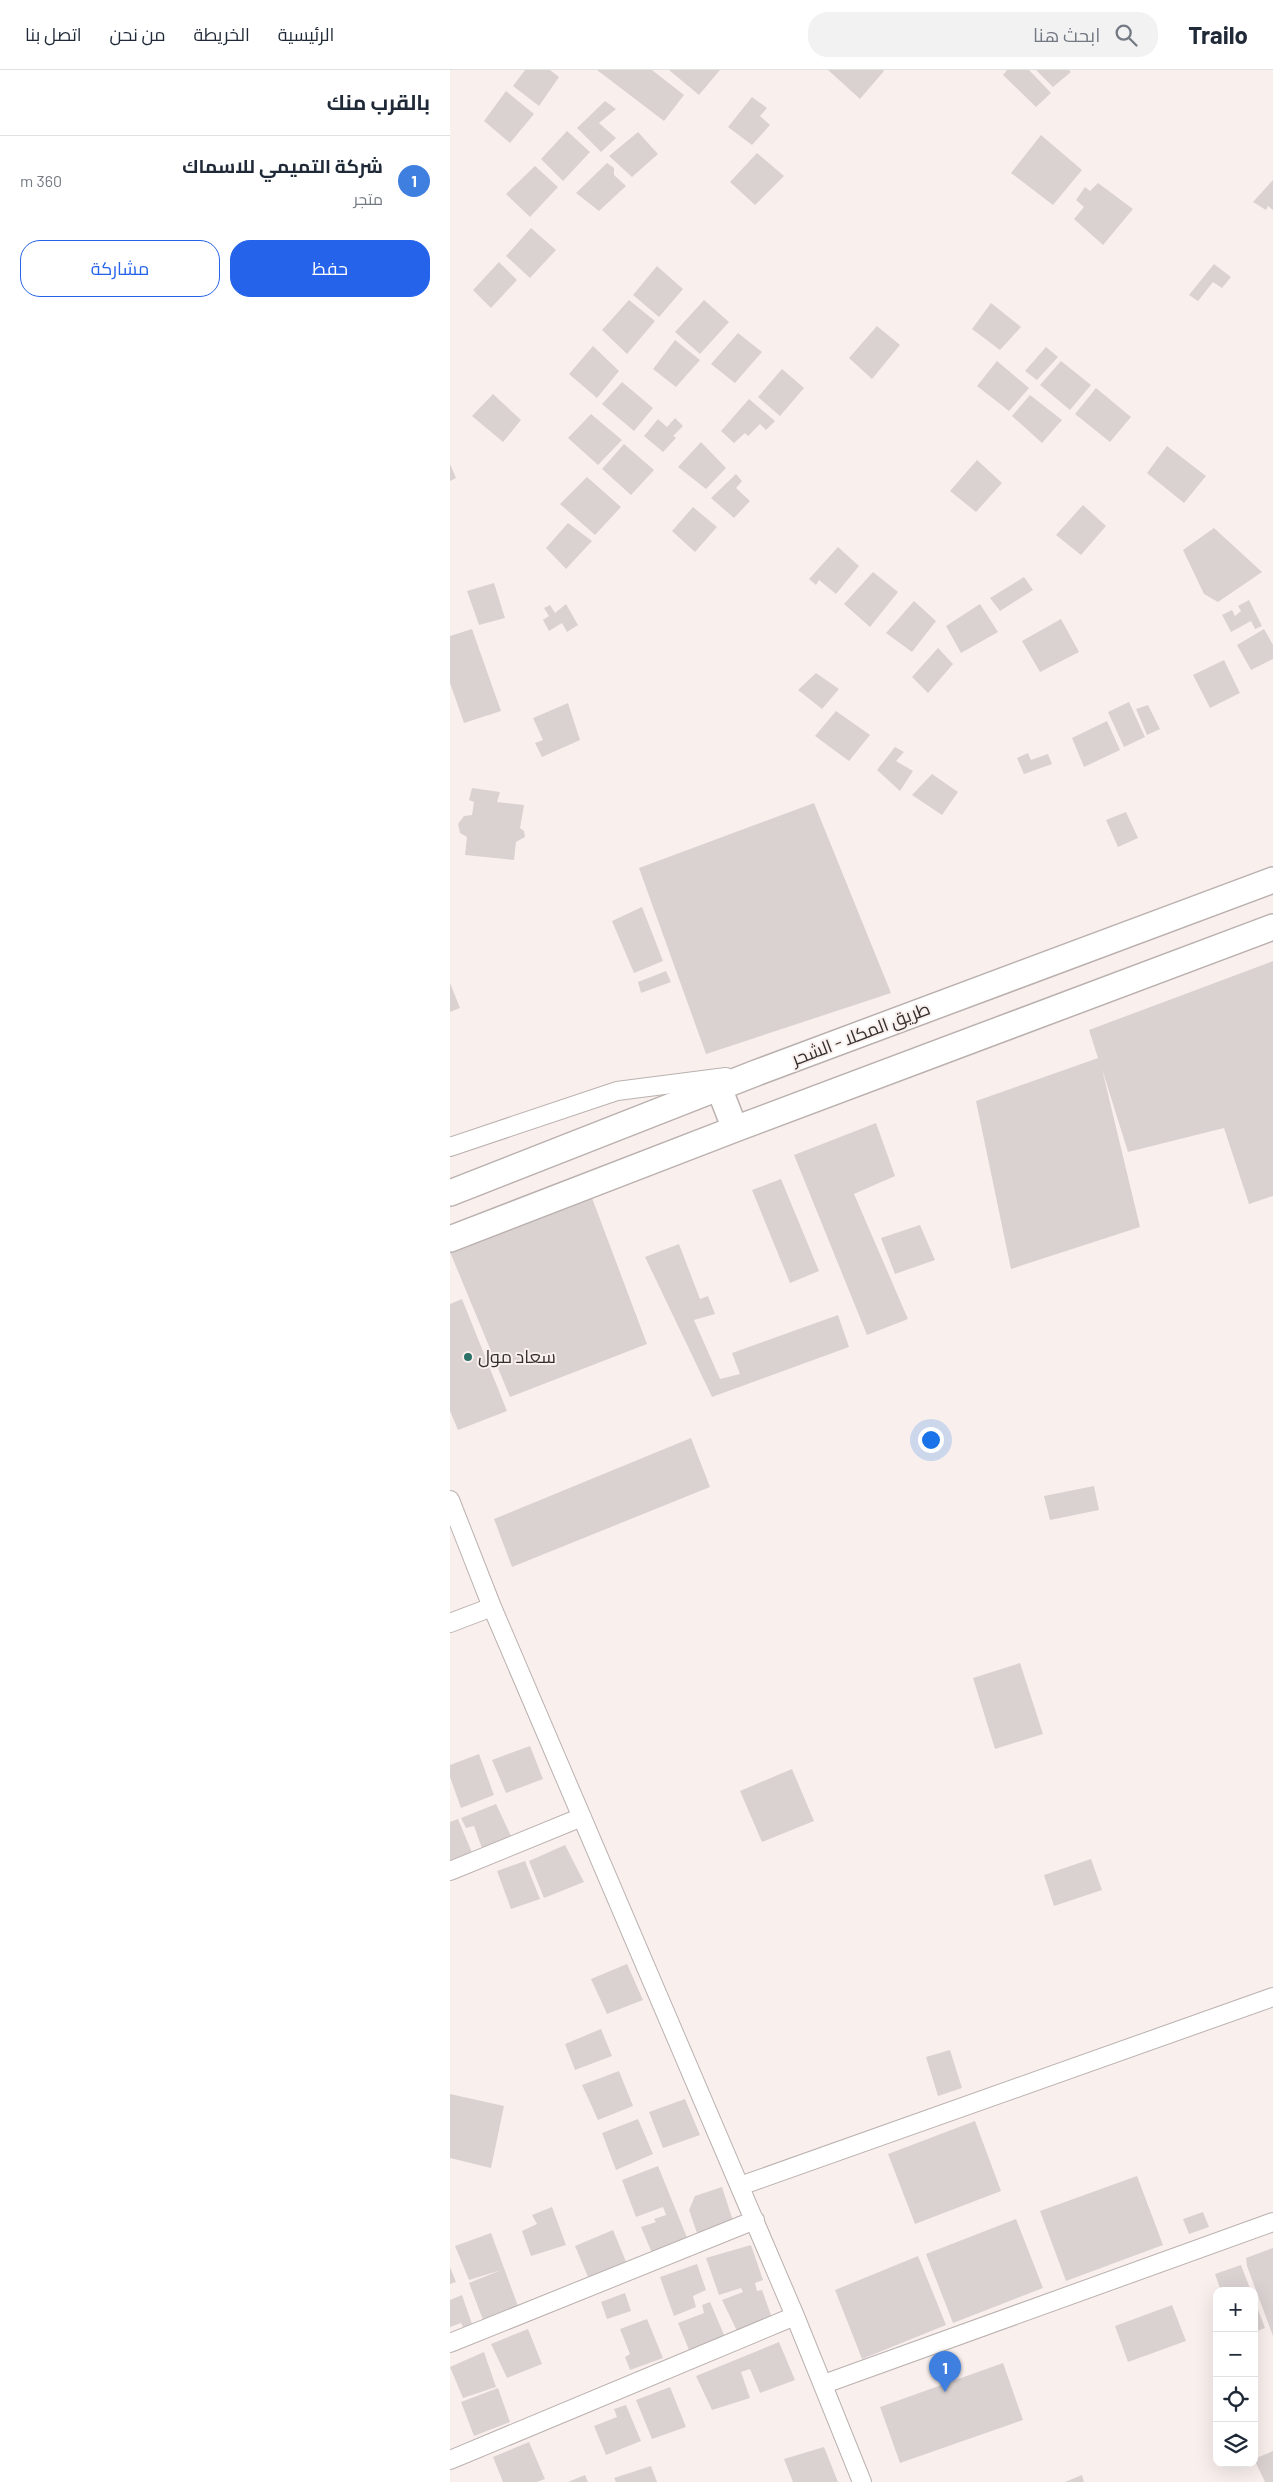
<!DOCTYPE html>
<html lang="ar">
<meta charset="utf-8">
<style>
:root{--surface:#fff;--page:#f2f2f3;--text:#1f2937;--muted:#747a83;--line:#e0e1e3;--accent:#2563eb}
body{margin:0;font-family:Barlow,Cairo,sans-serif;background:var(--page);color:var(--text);direction:rtl}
.controls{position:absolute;right:15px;bottom:15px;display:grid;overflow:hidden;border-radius:10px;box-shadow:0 5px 20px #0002}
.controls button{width:45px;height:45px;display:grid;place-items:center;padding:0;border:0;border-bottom:1px solid var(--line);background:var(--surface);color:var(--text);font:25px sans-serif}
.you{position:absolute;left:480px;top:1369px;width:18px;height:18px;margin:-12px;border:4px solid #fff;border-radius:50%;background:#1a73e8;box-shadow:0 0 0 8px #1a73e833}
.badge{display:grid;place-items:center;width:32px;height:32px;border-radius:50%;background:var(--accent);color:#fff;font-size:16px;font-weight:700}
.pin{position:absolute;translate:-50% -41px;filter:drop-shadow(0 1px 2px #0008)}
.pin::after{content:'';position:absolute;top:26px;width:18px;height:15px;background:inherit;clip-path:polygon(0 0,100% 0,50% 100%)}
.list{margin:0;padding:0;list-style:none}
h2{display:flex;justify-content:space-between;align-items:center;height:65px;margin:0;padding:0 20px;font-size:21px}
h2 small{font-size:16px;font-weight:400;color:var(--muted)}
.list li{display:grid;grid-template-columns:32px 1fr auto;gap:15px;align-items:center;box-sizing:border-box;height:90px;padding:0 20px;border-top:1px solid var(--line)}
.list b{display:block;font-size:19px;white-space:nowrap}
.list p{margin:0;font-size:16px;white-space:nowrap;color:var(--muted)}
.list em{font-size:16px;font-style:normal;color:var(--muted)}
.actions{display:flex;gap:10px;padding:15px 20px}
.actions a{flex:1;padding:11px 0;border:1px solid var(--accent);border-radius:20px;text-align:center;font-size:18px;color:var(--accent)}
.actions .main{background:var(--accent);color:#fff}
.icon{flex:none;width:28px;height:28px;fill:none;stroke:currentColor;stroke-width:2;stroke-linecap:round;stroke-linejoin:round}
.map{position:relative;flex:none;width:823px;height:2412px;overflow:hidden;direction:ltr}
header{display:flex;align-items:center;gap:30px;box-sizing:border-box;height:70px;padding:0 25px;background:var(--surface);border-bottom:1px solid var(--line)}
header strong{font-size:24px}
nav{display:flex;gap:28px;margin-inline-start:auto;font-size:18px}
.search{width:350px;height:45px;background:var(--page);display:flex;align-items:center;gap:12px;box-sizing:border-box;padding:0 18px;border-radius:20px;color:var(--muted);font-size:19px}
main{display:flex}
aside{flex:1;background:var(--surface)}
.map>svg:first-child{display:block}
.building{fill:#dad2d0}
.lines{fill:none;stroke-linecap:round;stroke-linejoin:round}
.minor-casing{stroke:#bab1af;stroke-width:20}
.highway-casing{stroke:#bab1af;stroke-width:28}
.minor{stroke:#fff;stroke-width:18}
.highway{stroke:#fff;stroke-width:25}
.poi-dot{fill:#2b7168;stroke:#f9f0ee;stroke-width:2}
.labels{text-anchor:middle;stroke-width:4;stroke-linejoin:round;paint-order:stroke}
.street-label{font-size:18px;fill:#322f2e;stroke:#f9f0ee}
.poi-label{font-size:18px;fill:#322f2e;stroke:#f9f0ee;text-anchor:start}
</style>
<header>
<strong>Trailo</strong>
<div class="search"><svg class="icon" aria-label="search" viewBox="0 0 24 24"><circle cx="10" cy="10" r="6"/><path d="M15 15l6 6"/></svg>ابحث هنا</div>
<nav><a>الرئيسية</a><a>الخريطة</a><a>من نحن</a><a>اتصل بنا</a></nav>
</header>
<main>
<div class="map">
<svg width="823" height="2412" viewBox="0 0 823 2412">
<rect width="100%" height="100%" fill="#f9f0ee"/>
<path class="building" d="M 75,0 L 100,0 L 109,7 L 89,36 L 63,16 Z
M 147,0 L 202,0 L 234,25 L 214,51 Z
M 219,0 L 270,0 L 249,25 Z
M 378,0 L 433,0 L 434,1 L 410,29 Z
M 557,0 L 579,0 L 601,23 L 586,37 L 553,5 Z
M 586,0 L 619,0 L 621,2 L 603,17 Z
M 56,21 L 84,44 L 60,73 L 34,51 Z
M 302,27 L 317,38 L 310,46 L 320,55 L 302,75 L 278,57 Z
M 155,31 L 166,39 L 149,53 L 166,68 L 151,82 L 127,58 Z
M 117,61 L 140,82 L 113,111 L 91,89 Z
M 188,62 L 208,84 L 182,107 L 159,86 Z
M 591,65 L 632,100 L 603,135 L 561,103 Z
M 307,83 L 334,106 L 305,135 L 280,112 Z
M 157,93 L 164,98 L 164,105 L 176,116 L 149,141 L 126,123 Z
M 85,96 L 108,117 L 80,147 L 56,124 Z
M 823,110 L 823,140 L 818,136 L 816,140 L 803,132 Z
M 648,113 L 683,139 L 653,175 L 624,149 L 634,137 L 626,130 L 635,117 L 640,121 Z
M 81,158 L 106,180 L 80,208 L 56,186 Z
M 49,192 L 67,210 L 41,238 L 23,220 Z
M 764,194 L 781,207 L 772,218 L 763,212 L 748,231 L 739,225 Z
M 207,196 L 233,219 L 209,247 L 183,225 Z
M 179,230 L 205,251 L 177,284 L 152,260 Z
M 254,230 L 279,252 L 250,284 L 225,262 Z
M 541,233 L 571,257 L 550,280 L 522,259 Z
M 427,256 L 450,275 L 422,309 L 399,288 Z
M 288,263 L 312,282 L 285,313 L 261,294 Z
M 225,270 L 250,290 L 226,317 L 203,299 Z
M 143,276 L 169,301 L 147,328 L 119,304 Z
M 596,277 L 608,287 L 587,310 L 575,301 Z
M 547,291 L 579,318 L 559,341 L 527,316 Z
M 611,291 L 641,315 L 620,340 L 590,315 Z
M 332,299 L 354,318 L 330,346 L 308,327 Z
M 172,312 L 203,338 L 184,361 L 152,334 Z
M 646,318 L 681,347 L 660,372 L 625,344 Z
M 43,324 L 71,350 L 53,372 L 22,346 Z
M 580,325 L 612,350 L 592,373 L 562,346 Z
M 299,329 L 325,351 L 316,360 L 310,354 L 298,366 L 295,363 L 284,373 L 271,361 Z
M 141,344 L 172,370 L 148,395 L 118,368 Z
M 225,348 L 233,356 L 223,366 L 226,368 L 213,382 L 194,366 L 208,349 L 217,357 Z
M 251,372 L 276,398 L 256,419 L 228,397 Z
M 174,374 L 204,400 L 181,425 L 152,399 Z
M 717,376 L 756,406 L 734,433 L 697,403 Z
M 527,390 L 552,413 L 526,442 L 500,421 Z
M 0,394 L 6,408 L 0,411 Z
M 286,404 L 292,411 L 286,418 L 300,431 L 284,448 L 261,428 Z
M 137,407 L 171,437 L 145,465 L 110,434 Z
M 633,435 L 656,456 L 631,485 L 606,465 Z
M 243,437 L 267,457 L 245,482 L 222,461 Z
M 118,453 L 142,471 L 116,499 L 96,478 Z
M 764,458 L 812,502 L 768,532 L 754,524 L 733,480 Z
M 388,477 L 409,496 L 386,524 L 369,510 L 366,515 L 359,509 Z
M 423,502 L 448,522 L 420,557 L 394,534 Z
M 574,507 L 583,520 L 550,541 L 540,528 Z
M 44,513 L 55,548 L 29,555 L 17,521 Z
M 799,530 L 812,556 L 805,559 L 801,551 L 781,562 L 772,545 L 782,540 L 785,546 L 791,541 L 788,536 Z
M 464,531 L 486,551 L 462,582 L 436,563 Z
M 116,534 L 128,555 L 117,562 L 112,553 L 99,561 L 93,550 L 99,546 L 94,538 L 100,535 L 105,543 Z
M 530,534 L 548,562 L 511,583 L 496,556 Z
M 611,549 L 629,582 L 590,602 L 572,571 Z
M 22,559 L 51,641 L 14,653 L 0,613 L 0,566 Z
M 814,559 L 823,575 L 823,589 L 801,600 L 787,575 Z
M 488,578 L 503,594 L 478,623 L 462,607 Z
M 774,590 L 790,623 L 760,638 L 743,605 Z
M 366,603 L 389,619 L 372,639 L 348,620 Z
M 679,632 L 695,667 L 674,677 L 658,642 Z
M 118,633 L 130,670 L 92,687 L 85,673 L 93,670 L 83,648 Z
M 698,635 L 710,659 L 697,665 L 686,639 Z
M 386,641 L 420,665 L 399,691 L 365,666 Z
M 657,651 L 670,680 L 634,697 L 622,668 Z
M 445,677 L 454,682 L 446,691 L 463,701 L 450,721 L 427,700 Z
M 578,683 L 581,690 L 598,684 L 602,694 L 574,704 L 567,688 Z
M 482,704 L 508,722 L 492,745 L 462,725 Z
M 22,718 L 50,722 L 47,732 L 74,735 L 70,758 L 74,761 L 75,767 L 66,772 L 64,790 L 15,785 L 17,767 L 10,763 L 8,754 L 14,746 L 22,745 L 24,732 L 19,730 Z
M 364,733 L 441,923 L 256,984 L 189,798 Z
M 676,742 L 688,768 L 668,777 L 656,750 Z
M 192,837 L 213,891 L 184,903 L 162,851 Z
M 823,891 L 823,1126 L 799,1134 L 774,1058 L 678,1082 L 652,999 L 690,1157 L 561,1199 L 526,1031 L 648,988 L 639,960 Z
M 216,901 L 221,912 L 191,923 L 188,912 Z
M 0,913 L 10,938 L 0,942 Z
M 426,1053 L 445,1106 L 404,1124 L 458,1249 L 417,1265 L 344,1085 Z
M 331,1109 L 369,1201 L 340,1213 L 302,1120 Z
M 142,1128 L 197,1274 L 60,1327 L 0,1182 Z
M 470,1155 L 485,1190 L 445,1204 L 431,1168 Z
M 229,1174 L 250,1229 L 258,1226 L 265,1244 L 244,1250 L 270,1309 L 290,1304 L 282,1283 L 388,1245 L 399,1277 L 262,1327 L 195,1187 Z
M 12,1229 L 57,1341 L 8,1360 L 0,1341 L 0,1234 Z
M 241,1368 L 260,1417 L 62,1497 L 44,1449 Z
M 644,1416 L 649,1440 L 600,1450 L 594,1426 Z
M 570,1593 L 593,1664 L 545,1679 L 523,1608 Z
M 80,1676 L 93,1709 L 56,1723 L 42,1690 Z
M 29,1684 L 44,1725 L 11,1738 L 0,1707 L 0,1695 Z
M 342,1699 L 364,1751 L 312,1772 L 290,1721 Z
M 46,1734 L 63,1770 L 33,1781 L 24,1756 L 16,1758 L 11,1748 Z
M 8,1749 L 23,1785 L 0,1794 L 0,1752 Z
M 115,1775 L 134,1812 L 94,1828 L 79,1791 Z
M 641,1789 L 652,1820 L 604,1836 L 594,1805 Z
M 75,1791 L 90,1829 L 61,1839 L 47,1801 Z
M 177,1894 L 193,1930 L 157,1944 L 141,1909 Z
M 151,1959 L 162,1986 L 125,2000 L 115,1974 Z
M 500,1980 L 512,2018 L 488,2026 L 476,1987 Z
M 169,2001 L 183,2036 L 148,2050 L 132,2015 Z
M 0,2024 L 54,2036 L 41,2098 L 0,2088 Z
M 235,2029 L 250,2065 L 213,2078 L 199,2042 Z
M 188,2049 L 203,2084 L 166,2100 L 152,2063 Z
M 525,2051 L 551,2121 L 465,2154 L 438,2084 Z
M 208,2096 L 238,2170 L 202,2183 L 191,2157 L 206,2152 L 204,2149 L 216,2145 L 213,2137 L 186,2147 L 172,2110 Z
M 687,2106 L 713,2175 L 616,2211 L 590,2141 Z
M 272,2117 L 284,2154 L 248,2166 L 239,2140 L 245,2126 Z
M 102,2137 L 116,2175 L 81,2186 L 72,2161 L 87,2154 L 82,2145 Z
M 753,2142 L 759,2157 L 739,2164 L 733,2149 Z
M 566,2149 L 593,2218 L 503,2253 L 476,2184 Z
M 163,2160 L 177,2194 L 138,2207 L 125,2176 Z
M 41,2163 L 68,2236 L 33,2250 L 19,2213 L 51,2200 L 19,2210 L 5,2176 Z
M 301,2175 L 313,2210 L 305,2213 L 307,2221 L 312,2220 L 322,2248 L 287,2261 L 272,2230 L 293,2222 L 291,2218 L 269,2225 L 256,2188 Z
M 823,2178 L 823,2266 L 797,2196 L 796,2188 Z
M 468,2186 L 496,2255 L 412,2289 L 385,2220 Z
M 247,2194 L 256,2220 L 243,2226 L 246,2237 L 224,2246 L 210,2207 Z
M 791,2195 L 801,2221 L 771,2221 L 765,2204 Z
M 0,2197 L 6,2212 L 0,2214 Z
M 175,2223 L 181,2241 L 157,2249 L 151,2232 Z
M 12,2225 L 22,2254 L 13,2257 L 11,2253 L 0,2257 L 0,2230 Z
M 804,2229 L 815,2258 L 804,2262 Z
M 260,2232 L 275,2267 L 239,2280 L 228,2253 L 254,2243 L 252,2235 Z
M 722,2235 L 736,2271 L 678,2292 L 665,2256 Z
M 197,2249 L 213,2288 L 180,2300 L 175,2287 L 180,2284 L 170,2259 Z
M 78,2259 L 92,2294 L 57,2308 L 41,2274 Z
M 329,2272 L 345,2310 L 310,2323 L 300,2299 L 291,2302 L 300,2328 L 262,2340 L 246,2306 Z
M 34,2282 L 46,2317 L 13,2328 L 0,2297 Z
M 553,2293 L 573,2350 L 450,2393 L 430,2337 Z
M 220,2317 L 236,2357 L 202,2369 L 186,2330 Z
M 48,2318 L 60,2352 L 24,2366 L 11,2332 Z
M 176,2335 L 191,2371 L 156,2385 L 144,2356 L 167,2347 L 164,2339 Z
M 79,2372 L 95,2409 L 87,2412 L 53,2412 L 43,2387 Z
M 374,2377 L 388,2412 L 343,2412 L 334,2389 Z
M 823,2381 L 823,2412 L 815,2412 L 804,2389 Z
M 201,2396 L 207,2412 L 166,2412 L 164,2408 Z
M 135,2405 L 138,2412 L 118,2412 Z
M 632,2405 L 634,2412 L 615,2412 Z"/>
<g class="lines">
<g class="minor-casing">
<path id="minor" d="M 0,1077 L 167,1021 L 276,1007
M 0,1430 L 42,1537 L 345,2246 L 412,2412
M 0,1553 L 42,1537
M 0,1801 L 132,1747
M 290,2116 L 823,1927
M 0,2273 L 305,2150
M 374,2314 L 823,2152
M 0,2390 L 345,2246"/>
</g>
<g class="highway-casing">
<path id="highway" d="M 269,1018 L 285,1059
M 0,1123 L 306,1003 L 823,810
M 0,1169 L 285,1059 L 823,857"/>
</g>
<use href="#minor" class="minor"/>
<use href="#highway" class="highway"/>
</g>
<circle class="poi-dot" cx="18" cy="1287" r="5"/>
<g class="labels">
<g class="street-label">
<text transform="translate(411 964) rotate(-21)" y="6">طريق المكلا - الشحر</text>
</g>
<g class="poi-label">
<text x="28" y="1293">سعاد مول</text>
</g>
</g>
</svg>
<div class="controls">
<button>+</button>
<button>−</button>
<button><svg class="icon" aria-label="locate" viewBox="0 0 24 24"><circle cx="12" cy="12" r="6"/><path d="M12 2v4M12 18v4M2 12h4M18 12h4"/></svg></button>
<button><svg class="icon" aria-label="layers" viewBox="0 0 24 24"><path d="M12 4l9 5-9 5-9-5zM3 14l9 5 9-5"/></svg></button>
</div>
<div class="you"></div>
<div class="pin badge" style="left:495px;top:2322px;background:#3f7fe0">1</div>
</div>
<aside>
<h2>بالقرب منك<small></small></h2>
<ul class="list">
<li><span class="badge" style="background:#3f7fe0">1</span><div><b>شركة التميمي للاسماك</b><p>متجر</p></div><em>360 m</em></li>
</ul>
<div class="actions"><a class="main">حفظ</a><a>مشاركة</a></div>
</aside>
</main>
